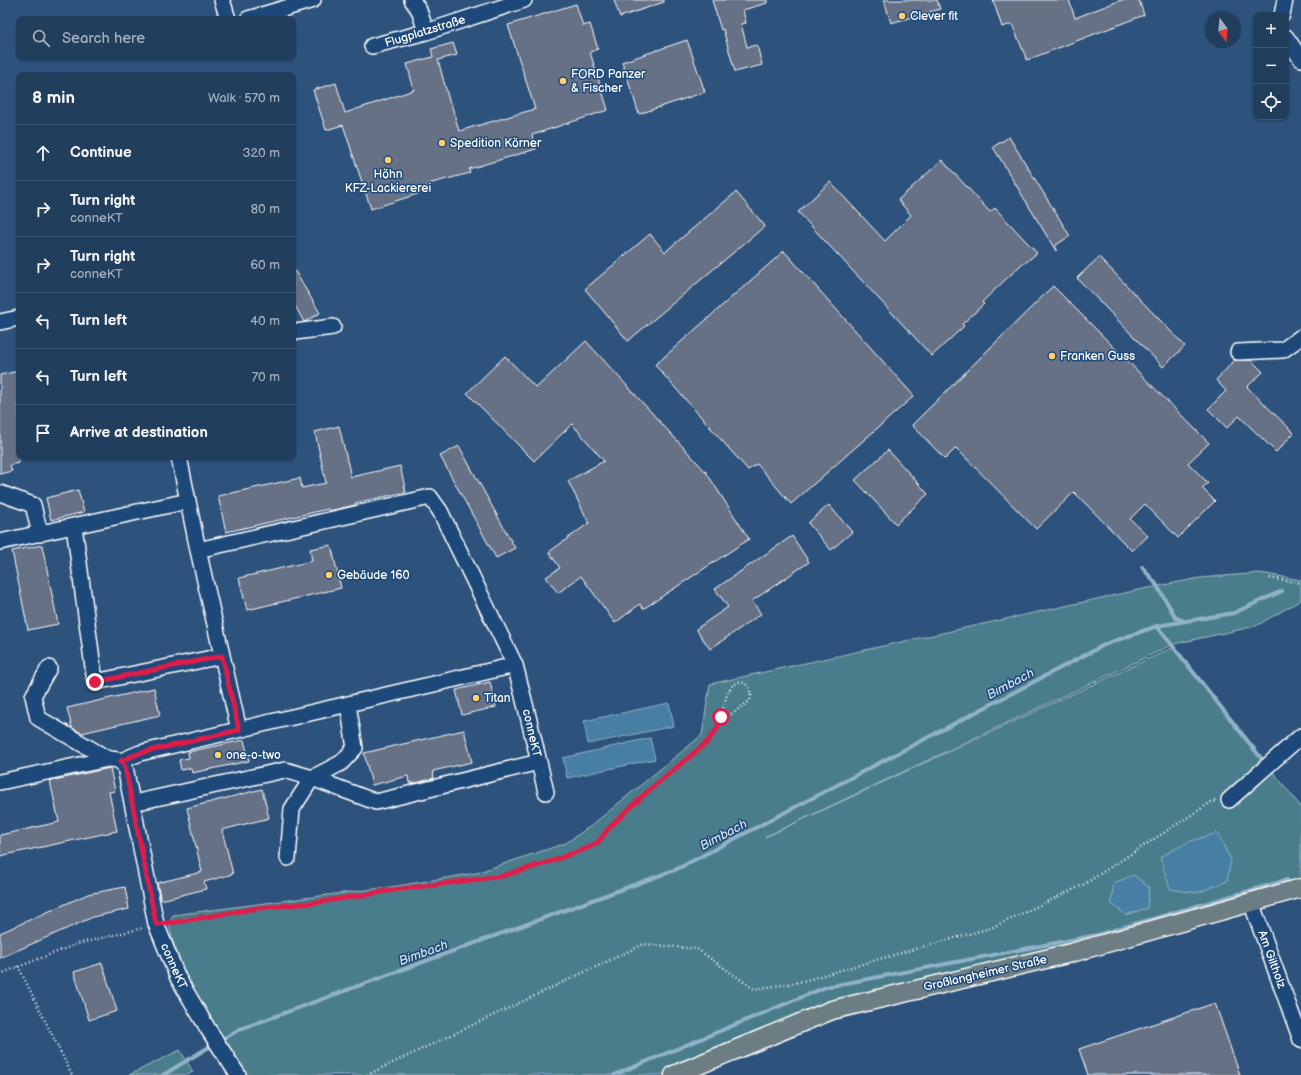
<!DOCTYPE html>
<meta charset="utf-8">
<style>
:root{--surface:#223e5d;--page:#2e4966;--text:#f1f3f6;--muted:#a2aebc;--line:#3f5772}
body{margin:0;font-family:"Balsamiq Sans",sans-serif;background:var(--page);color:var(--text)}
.controls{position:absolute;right:12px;top:12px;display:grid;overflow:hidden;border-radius:8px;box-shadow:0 1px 3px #0004}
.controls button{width:36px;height:36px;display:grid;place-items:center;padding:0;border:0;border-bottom:1px solid var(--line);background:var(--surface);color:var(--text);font:20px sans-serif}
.compass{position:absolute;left:1205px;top:12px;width:36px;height:36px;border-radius:50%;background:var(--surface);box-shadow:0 1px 3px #0004;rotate:165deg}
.stop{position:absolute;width:12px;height:12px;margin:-9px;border:3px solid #e11d48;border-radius:50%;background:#fff}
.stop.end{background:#e11d48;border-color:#fff;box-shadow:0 1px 4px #0008}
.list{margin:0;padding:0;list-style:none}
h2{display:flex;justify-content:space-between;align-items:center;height:52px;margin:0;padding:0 16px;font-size:17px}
h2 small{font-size:13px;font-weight:400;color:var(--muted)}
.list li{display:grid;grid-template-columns:26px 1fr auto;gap:12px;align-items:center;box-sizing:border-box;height:56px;padding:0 16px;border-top:1px solid var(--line)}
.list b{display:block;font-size:15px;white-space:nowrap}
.list p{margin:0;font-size:13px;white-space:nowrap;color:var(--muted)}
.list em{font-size:13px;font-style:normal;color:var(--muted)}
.icon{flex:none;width:22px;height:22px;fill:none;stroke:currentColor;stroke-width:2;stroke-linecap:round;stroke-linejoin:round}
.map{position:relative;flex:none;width:1301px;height:1075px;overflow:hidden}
.search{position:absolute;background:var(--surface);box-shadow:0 1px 3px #0004;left:16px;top:16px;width:280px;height:44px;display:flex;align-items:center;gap:10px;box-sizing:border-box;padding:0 14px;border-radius:8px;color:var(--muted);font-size:15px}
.panel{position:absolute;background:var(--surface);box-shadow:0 1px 3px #0004;left:16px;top:72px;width:280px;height:388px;border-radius:8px}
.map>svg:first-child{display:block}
.green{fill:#487d8b;stroke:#a4bec5}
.water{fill:#477ea3;stroke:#91b2c8}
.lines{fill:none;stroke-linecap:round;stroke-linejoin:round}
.stream{stroke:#91b2c8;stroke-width:4}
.building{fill:#667186;stroke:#fff}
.minor-casing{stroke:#fff;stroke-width:18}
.major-casing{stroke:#fff;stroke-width:21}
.path{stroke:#fff;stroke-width:2.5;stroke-dasharray:1 3;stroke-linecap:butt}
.minor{stroke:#1f4a7a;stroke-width:15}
.major{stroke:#6c7e84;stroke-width:18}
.route{stroke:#e11d48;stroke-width:5}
.poi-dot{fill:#ffd166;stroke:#1f4a7a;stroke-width:1.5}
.labels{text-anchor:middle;stroke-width:3;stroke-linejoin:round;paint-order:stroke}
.poi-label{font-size:12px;fill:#fff;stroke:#1f4a7a;text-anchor:start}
.street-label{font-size:12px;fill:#fff;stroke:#1f4a7a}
.water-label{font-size:13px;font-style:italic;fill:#d1dfe8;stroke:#1f4a7a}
</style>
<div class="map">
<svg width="1301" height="1075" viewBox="0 0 1301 1075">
<rect width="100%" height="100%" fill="#2d527c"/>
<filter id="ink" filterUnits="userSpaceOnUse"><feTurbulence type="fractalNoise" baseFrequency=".025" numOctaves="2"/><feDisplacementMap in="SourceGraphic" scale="8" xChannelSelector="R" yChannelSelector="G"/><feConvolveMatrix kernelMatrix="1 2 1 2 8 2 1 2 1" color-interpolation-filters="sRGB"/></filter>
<g filter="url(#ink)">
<path class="green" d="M 1260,573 L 1301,580 L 1301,600 L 1256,626 L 1174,644 L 765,837 L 1174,647 L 1301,807 L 1301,881 L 1071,949 L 831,1004 L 662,1075 L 248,1075 L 188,984 L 173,942 L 169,925 L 173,915 L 397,886 L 476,873 L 566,843 L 592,825 L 702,735 L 710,684 L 1138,590 L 1200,578 Z
M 180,1050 L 193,1072 L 186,1075 L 129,1075 Z"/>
<path class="water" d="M 669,703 L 674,726 L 588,744 L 584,721 Z
M 650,738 L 655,759 L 567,778 L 563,758 Z
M 1217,833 L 1231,860 L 1227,881 L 1197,893 L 1170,889 L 1160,857 L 1188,842 Z
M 1133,875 L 1149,887 L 1147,908 L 1126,915 L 1111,903 L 1114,883 Z"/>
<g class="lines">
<path class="stream" d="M 1142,567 L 1156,584 L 1176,618 L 1182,620
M 1157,626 L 1265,763
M 220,1041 L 238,1030 L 677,869 L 1106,644 L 1157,626 L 1234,613 L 1282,591
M 163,1075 L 214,1044
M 614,1075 L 826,987 L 1097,935 L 1287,880"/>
</g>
<path class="building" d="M 614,0 L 664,0 L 664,2 L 620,17 Z
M 712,0 L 767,0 L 767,3 L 743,10 L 746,23 L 741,24 L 747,47 L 757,45 L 762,65 L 735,72 L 723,29 L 721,30 Z
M 884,0 L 937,0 L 940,9 L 891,23 Z
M 993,0 L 1069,0 L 1075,18 L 1121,0 L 1139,0 L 1144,15 L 1027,60 L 1012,24 L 1002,27 Z
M 576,4 L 583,26 L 590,24 L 598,49 L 590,52 L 608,110 L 532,135 L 536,149 L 469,169 L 470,173 L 428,184 L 430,190 L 371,209 L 343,125 L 326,130 L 313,90 L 336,83 L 345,113 L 414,90 L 407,64 L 433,57 L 431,49 L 453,43 L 457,55 L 438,60 L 450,104 L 451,103 L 459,131 L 535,109 L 508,25 Z
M 687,40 L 705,92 L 639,114 L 622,62 Z
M 1009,137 L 1070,236 L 1056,245 L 1056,251 L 993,147 Z
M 942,160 L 990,212 L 995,208 L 1037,253 L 1024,264 L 1023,263 L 982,302 L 984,304 L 962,324 L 964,326 L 932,356 L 798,212 L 830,182 L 885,241 L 911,215 L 898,200 Z
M 736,192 L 765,226 L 628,341 L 585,289 L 650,234 L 665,252 Z
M 784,251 L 914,396 L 791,504 L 757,464 L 748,470 L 655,365 Z
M 1099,257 L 1185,346 L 1163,367 L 1077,278 Z
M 293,268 L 320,313 L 306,321 L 304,322 L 293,302 Z
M 1053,286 L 1209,443 L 1188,463 L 1208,483 L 1202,488 L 1215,501 L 1178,538 L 1145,504 L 1130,519 L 1148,536 L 1132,551 L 1074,492 L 1036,529 L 956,448 L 945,459 L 912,425 Z
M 586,341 L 706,472 L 749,539 L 643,609 L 640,604 L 615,623 L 581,576 L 558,593 L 546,577 L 560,568 L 549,552 L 589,523 L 568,481 L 604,461 L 572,424 L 534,461 L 467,393 L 505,356 L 536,388 Z
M 1235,360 L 1251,360 L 1263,372 L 1247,387 L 1294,433 L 1276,452 L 1239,416 L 1227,428 L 1208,409 L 1226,391 L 1216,380 Z
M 19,371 L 19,463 L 10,465 L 12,471 L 0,474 L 0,375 Z
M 339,426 L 351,477 L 400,466 L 406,492 L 355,503 L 355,505 L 329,511 L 328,509 L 226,532 L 218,496 L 300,478 L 302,488 L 326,483 L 315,432 Z
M 459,446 L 515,548 L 496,558 L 440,456 Z
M 888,450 L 928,494 L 896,524 L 855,480 Z
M 78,490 L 84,512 L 51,520 L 46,498 Z
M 829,505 L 852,532 L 831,550 L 808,523 Z
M 792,536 L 809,562 L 752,601 L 761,614 L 710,649 L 696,629 L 728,607 L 715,589 Z
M 42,545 L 58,624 L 28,630 L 12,551 Z
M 331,545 L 341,588 L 247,610 L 239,578 L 312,561 L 310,549 Z
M 490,682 L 496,707 L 462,715 L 456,690 Z
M 154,688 L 160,715 L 82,733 L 72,728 L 67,708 Z
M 464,730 L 472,762 L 433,771 L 434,778 L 412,784 L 412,782 L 409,783 L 408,776 L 372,785 L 364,753 Z
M 244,740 L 249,761 L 192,773 L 191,768 L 181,770 L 179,760 L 189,758 L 188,752 Z
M 110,768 L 115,791 L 109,792 L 117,831 L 0,856 L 0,835 L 59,822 L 50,781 Z
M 262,789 L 269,818 L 222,830 L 233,874 L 204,882 L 206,889 L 161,900 L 157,883 L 202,872 L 187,808 Z
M 125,887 L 129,909 L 93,917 L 0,958 L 0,933 L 88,894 Z
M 102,963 L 117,1011 L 89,1020 L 74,972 Z
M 1215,1003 L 1240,1075 L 1088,1075 L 1079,1049 Z"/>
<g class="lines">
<g class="minor-casing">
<path id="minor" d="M 222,0 L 228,19
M 412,0 L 419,10 L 426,32
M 1282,15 L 1285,0
M 248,19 L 313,0
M 1286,37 L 1301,59
M 372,46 L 426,32 L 524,0
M 0,322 L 19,318
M 293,331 L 295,332 L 333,327
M 1238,352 L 1283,350 L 1301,337
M 179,457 L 198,550 L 239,730
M 0,493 L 33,505 L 40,534
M 74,526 L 95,682 L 222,656
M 0,542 L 188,501
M 198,550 L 430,497 L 440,511 L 515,665
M 49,668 L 33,696 L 38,718 L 108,759
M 121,761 L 140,753 L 348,704 L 355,748 L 341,763 L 312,778 L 285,770 L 133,803
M 539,762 L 546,792
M 0,782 L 108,759 C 117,759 120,760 125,767 L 156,924 L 178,978 L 208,1029 L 238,1075
M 1229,800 L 1301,736
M 288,858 L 292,809 L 312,778 L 376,802 L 539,762 L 527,712 L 515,665 L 348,704
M 1251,902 L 1301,1040"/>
</g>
<g class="major-casing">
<path id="major" d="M 674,1075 L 832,1010 L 1071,953 L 1301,888"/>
</g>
<path class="path" d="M 1270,578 L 1301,583
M 170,923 L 258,908 L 320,902 L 394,890 L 502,876 L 546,863 L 590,847 L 599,841 L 608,829 L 649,790 L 706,743 L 717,729 L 728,691 L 733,685 L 739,682 L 745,683 L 749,688 L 751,695 L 750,701 L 727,717 L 717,729
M 18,966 L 72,1075
M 0,974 L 77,944 L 143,928
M 367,1075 L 644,944 L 697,949 L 754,989 L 796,983 L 911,950 L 991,928 L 1083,885 L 1213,801 L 1217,801"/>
<use href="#minor" class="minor"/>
<use href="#major" class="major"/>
</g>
</g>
<g class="lines" filter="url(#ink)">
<path class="route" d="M 95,682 L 222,656 L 239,730 L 140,753 L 121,761 L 125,767 L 156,924 L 176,922 L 258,908 L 320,902 L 394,890 L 502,876 L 546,863 L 590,847 L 599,841 L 608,829 L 649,790 L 706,743 L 717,729 L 721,717"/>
</g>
<g class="poi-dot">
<circle cx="902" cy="16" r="4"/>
<circle cx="563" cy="81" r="4"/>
<circle cx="442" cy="143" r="4"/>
<circle cx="388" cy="160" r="4"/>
<circle cx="1052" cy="356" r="4"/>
<circle cx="329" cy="575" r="4"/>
<circle cx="476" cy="698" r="4"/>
<circle cx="218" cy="755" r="4"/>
</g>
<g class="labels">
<g class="poi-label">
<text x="910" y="20">Clever fit</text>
<text x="571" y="78">FORD Panzer<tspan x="571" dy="14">&amp; Fischer</tspan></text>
<text x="450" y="147">Spedition Körner</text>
<text x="388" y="178" text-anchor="middle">Höhn<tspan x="388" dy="14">KFZ-Lackiererei</tspan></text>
<text x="1060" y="360">Franken Guss</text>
<text x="337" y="579">Gebäude 160</text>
<text x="484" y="702">Titan</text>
<text x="226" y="759">one-o-two</text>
</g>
<g class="street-label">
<text transform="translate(425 31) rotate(-17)" y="4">Flugplatzstraße</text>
<text transform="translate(532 733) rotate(77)" y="4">conneKT</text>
<text transform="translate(1272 959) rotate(70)" y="4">Am Giltholz</text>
<text transform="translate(174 966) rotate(66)" y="4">conneKT</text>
<text transform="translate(985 973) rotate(-13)" y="4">Großlangheimer Straße</text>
</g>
<g class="water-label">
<text transform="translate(1010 683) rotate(-28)" y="5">Bimbach</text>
<text transform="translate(723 834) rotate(-28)" y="5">Bimbach</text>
<text transform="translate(423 952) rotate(-20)" y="5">Bimbach</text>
</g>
</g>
</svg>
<div class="controls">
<button>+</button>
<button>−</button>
<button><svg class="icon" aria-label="locate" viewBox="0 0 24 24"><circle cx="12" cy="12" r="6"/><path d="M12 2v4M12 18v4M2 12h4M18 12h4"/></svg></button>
</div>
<svg class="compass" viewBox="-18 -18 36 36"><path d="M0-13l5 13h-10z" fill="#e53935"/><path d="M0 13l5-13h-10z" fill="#a2aebc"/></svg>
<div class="stop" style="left:721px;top:717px"></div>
<div class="stop end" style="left:95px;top:682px"></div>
<div class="search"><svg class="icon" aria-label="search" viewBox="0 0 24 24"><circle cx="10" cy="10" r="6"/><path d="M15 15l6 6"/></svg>Search here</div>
<section class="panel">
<h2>8 min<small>Walk · 570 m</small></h2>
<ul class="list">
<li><svg class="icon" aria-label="ahead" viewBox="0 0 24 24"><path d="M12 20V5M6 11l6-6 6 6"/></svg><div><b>Continue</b></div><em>320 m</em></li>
<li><svg class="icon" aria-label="right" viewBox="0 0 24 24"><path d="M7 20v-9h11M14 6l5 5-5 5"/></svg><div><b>Turn right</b><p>conneKT</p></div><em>80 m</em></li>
<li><svg class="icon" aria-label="right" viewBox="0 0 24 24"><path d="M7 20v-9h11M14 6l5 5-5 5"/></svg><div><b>Turn right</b><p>conneKT</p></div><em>60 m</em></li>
<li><svg class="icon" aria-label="left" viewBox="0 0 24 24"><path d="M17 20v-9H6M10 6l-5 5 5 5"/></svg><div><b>Turn left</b></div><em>40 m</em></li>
<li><svg class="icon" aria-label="left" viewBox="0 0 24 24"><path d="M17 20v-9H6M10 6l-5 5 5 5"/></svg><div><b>Turn left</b></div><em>70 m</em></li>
<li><svg class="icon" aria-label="arrive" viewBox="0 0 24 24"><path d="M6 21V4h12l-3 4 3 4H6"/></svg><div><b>Arrive at destination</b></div></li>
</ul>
</section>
</div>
